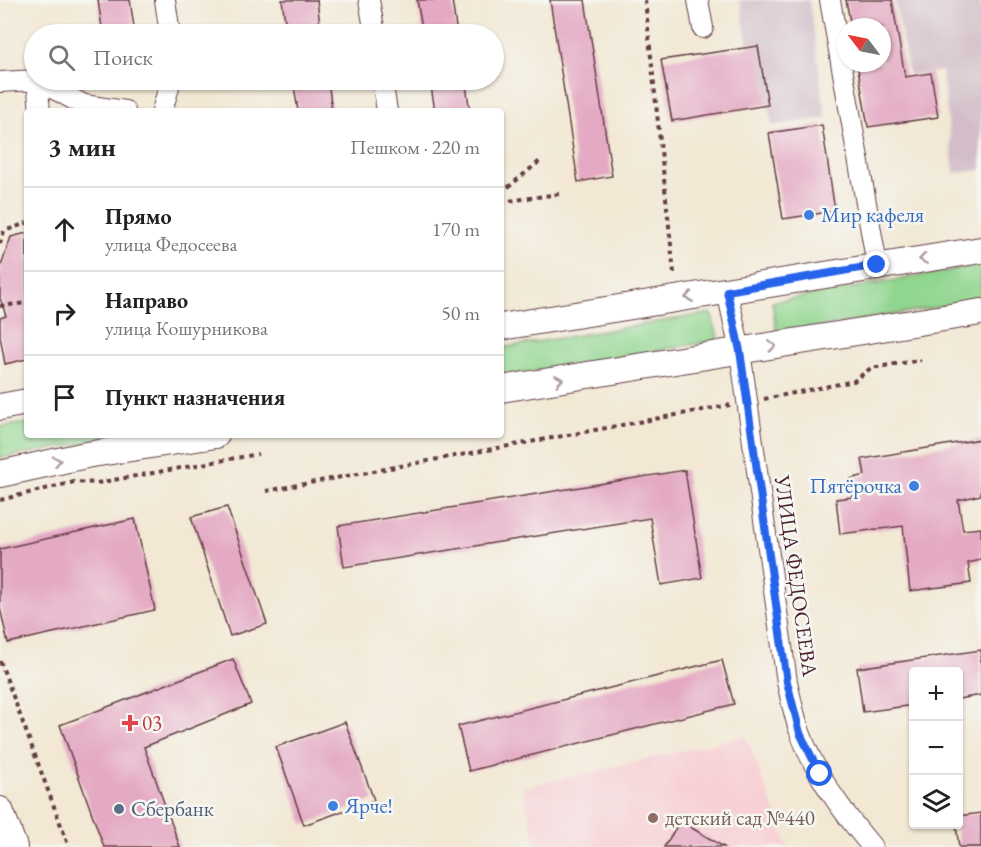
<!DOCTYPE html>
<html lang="ru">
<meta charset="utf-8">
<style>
:root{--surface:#fff;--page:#f2f2f2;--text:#222;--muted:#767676;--line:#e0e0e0}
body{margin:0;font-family:"EB Garamond",serif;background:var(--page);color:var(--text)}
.controls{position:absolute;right:18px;bottom:18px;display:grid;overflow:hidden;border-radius:6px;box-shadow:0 2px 4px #0004}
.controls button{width:54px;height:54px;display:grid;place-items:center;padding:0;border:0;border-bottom:2px solid var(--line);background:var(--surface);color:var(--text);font:30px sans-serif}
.compass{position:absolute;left:837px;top:18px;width:54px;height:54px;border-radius:50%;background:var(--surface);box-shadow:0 2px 4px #0004;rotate:302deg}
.stop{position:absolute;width:18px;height:18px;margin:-14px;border:4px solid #2563eb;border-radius:50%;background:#fff}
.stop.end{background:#2563eb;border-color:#fff;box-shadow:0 2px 6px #0008}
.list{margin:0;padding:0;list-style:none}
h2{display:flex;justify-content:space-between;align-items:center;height:78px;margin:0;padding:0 24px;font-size:26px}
h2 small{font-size:20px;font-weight:400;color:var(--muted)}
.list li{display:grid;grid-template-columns:39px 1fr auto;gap:18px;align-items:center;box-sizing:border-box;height:84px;padding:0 24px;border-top:2px solid var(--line)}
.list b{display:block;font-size:22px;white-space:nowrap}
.list p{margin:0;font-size:20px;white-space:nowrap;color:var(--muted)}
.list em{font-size:20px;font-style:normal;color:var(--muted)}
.icon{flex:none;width:33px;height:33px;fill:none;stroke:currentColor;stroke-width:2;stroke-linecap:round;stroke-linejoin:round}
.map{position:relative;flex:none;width:981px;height:847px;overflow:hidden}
.search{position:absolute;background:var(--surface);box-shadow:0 2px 4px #0004;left:24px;top:24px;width:480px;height:66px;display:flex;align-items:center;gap:15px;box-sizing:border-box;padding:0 21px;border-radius:33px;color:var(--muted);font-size:22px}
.panel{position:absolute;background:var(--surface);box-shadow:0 2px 4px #0004;left:24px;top:108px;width:480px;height:330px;border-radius:6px}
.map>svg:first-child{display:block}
.built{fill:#f7cfd4}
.industrial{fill:#d2bdc8}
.green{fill:#91d68f;stroke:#6e7a5d;stroke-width:1.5}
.building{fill:#e4a9c3}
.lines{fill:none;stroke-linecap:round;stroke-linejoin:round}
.minor-casing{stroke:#633d44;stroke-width:22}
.major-casing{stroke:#633d44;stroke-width:28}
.path{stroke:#633d44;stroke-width:4;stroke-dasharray:4.5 4.5;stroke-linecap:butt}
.minor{stroke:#fff;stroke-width:20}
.major{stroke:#fff;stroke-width:26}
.oneway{stroke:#ae9aa0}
.route{stroke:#2563eb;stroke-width:8}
.shop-dot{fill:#3f7fe0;stroke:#f6f6f2;stroke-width:2}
.health-dot{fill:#e0444e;stroke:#f6f6f2;stroke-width:2}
.service-dot{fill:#5c6f8a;stroke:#f6f6f2;stroke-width:2}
.education-dot{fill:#8d6e63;stroke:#f6f6f2;stroke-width:2}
.labels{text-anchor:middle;stroke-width:5;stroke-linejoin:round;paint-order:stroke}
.shop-label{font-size:21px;fill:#366cbe;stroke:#f6f6f2;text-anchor:start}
.street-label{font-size:21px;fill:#4a1f2b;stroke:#f6f6f2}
.health-label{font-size:21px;fill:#be3a42;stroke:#f6f6f2;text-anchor:start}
.service-label{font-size:21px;fill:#4e5e75;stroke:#f6f6f2;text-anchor:start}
.education-label{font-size:21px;fill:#785e54;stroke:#f6f6f2;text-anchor:start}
</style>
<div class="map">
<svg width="981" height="847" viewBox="0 0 981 847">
<rect width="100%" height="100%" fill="#f6f6f2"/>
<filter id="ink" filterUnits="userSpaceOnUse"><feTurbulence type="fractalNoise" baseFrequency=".0167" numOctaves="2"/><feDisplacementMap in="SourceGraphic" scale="12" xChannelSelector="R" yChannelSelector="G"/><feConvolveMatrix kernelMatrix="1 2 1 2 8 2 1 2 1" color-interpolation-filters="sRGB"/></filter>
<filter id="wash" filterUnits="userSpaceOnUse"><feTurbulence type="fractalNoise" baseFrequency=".008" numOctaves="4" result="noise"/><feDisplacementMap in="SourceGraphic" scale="24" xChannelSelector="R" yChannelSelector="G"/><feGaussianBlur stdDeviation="1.35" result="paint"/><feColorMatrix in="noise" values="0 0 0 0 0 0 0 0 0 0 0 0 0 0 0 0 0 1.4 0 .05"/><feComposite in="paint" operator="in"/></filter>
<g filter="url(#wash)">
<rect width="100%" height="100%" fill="#f2e8d4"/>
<path class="built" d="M 746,736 L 788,847 L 537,847 L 522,788 Z"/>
<path class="industrial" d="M 740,0 L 809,0 L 826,118 L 772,126 L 758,47 L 748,48 Z
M 895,0 L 981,0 L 981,170 L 954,173 L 942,71 L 909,75 Z"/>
<path class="green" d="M 981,265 L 981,300 L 777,334 L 772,302 Z
M 711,313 L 719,340 L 501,377 L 501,348 Z
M 27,423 L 27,435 L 131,435 L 0,458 L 0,427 Z"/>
<g id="blocks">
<path class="building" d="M 98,0 L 130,0 L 135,34 L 103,34 Z
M 282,0 L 317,0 L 321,34 L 287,34 Z
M 417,0 L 452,0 L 457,34 L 423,34 Z
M 550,0 L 585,0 L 612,176 L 578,182 Z
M 846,0 L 892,0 L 905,77 L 931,73 L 938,117 L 868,127 L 857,63 L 882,63 L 882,27 L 851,27 Z
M 758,46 L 768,105 L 672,121 L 661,60 Z
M 293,80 L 328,80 L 332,111 L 298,111 Z
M 430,80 L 465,80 L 470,111 L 435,111 Z
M 822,125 L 835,211 L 783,219 L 769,133 Z
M 27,233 L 27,359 L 5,364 L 0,336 L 0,318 L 6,316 L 0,298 L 0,269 L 11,237 Z
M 981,439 L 981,495 L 958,500 L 963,530 L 981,528 L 981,560 L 968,563 L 971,583 L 910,591 L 903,526 L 840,534 L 836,499 L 852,497 L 850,479 L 865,475 L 862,459 Z
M 685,470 L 702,578 L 661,585 L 650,518 L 344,567 L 338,526 Z
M 227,507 L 267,624 L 230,636 L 191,517 Z
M 135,519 L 155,610 L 8,643 L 0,608 L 0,549 Z
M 981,650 L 981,695 L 958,699 L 958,672 L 914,672 L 914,705 L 863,712 L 857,668 Z
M 233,659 L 251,704 L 144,747 L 180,847 L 104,847 L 60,725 Z
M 722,660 L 734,704 L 469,771 L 458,726 Z
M 345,722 L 374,800 L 304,825 L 276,747 Z
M 981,813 L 981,847 L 959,847 L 956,825 L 958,825 L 958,816 Z
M 680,821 L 724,847 L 664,847 Z"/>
</g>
</g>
<g filter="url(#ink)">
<use href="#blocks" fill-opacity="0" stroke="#633d44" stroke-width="1.5"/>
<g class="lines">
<g class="minor-casing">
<path id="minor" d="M 165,0 L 170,34
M 369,0 L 375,34
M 698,0 L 703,28
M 830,0 L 877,265
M 382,80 L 387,111
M 0,82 L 37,80
M 40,111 L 37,80 L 84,105 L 125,111
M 162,111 L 171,80
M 727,291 L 740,351 L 787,682 C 791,699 794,716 800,732 C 815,775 843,812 872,847"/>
</g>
<g class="major-casing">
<path id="major" d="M 501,327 L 981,250
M 501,389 L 981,312
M 0,407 L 27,402
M 0,474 L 86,455 L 216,435
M 0,810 L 14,847"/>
</g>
<path class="path" d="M 645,0 L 674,273
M 501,193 L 540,161
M 501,202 L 559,194
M 0,244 L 4,231 L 27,223
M 0,306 L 27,303
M 764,399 L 854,381 L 871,368 L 921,360
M 266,491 L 730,405
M 0,500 L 74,482 L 97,483 L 258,454
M 0,661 L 69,847"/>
<use href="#minor" class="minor"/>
<use href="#major" class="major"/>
</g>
<defs><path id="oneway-chevron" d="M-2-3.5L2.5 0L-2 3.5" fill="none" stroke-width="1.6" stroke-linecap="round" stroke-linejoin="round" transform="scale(1.5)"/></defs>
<g class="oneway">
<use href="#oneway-chevron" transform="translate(923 259) rotate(172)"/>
<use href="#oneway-chevron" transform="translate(689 297) rotate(171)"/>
<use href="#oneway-chevron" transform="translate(772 346) rotate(-8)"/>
<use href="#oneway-chevron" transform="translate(559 380) rotate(-9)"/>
<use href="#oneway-chevron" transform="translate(57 461) rotate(-12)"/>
</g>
</g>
<g class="lines" filter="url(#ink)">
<path class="route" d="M 820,774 L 800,733 L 787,682 L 740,351 L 727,291 L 877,265"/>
</g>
<g class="shop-dot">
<circle cx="809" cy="215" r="6"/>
<circle cx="914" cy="486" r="6"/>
<circle cx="333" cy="806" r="6"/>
</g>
<path class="health-dot" d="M127 714h6v6h6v6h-6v6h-6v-6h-6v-6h6z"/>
<circle class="service-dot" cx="119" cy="809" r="6"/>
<circle class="education-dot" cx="653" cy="818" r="6"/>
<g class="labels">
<g class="shop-label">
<text x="821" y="222">Мир кафеля</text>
<text x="902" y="493" text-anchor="end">Пятёрочка</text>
<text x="345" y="813">Ярче!</text>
</g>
<g class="street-label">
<text transform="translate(796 576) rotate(82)" y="7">УЛИЦА ФЕДОСЕЕВА</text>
</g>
<g class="health-label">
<text x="142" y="730">03</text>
</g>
<g class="service-label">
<text x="131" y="816">Сбербанк</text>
</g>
<g class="education-label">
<text x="665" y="825">детский сад №440</text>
</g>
</g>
</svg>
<div class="controls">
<button>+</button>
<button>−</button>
<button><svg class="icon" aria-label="layers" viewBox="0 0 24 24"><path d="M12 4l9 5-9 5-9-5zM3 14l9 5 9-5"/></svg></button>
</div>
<svg class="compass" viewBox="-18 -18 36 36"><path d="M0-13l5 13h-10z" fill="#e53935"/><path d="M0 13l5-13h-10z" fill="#767676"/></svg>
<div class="stop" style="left:820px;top:774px"></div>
<div class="stop end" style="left:877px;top:265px"></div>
<div class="search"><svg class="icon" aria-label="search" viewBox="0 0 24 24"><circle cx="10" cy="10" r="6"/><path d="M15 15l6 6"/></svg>Поиск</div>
<section class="panel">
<h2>3 мин<small>Пешком · 220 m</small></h2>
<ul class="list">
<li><svg class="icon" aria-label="ahead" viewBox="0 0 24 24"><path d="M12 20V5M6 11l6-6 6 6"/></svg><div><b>Прямо</b><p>улица Федосеева</p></div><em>170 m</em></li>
<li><svg class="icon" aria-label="right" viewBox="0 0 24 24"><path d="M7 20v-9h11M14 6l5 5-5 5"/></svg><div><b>Направо</b><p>улица Кошурникова</p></div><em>50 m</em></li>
<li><svg class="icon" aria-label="arrive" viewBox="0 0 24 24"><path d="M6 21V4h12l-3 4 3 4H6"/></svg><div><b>Пункт назначения</b></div></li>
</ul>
</section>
</div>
